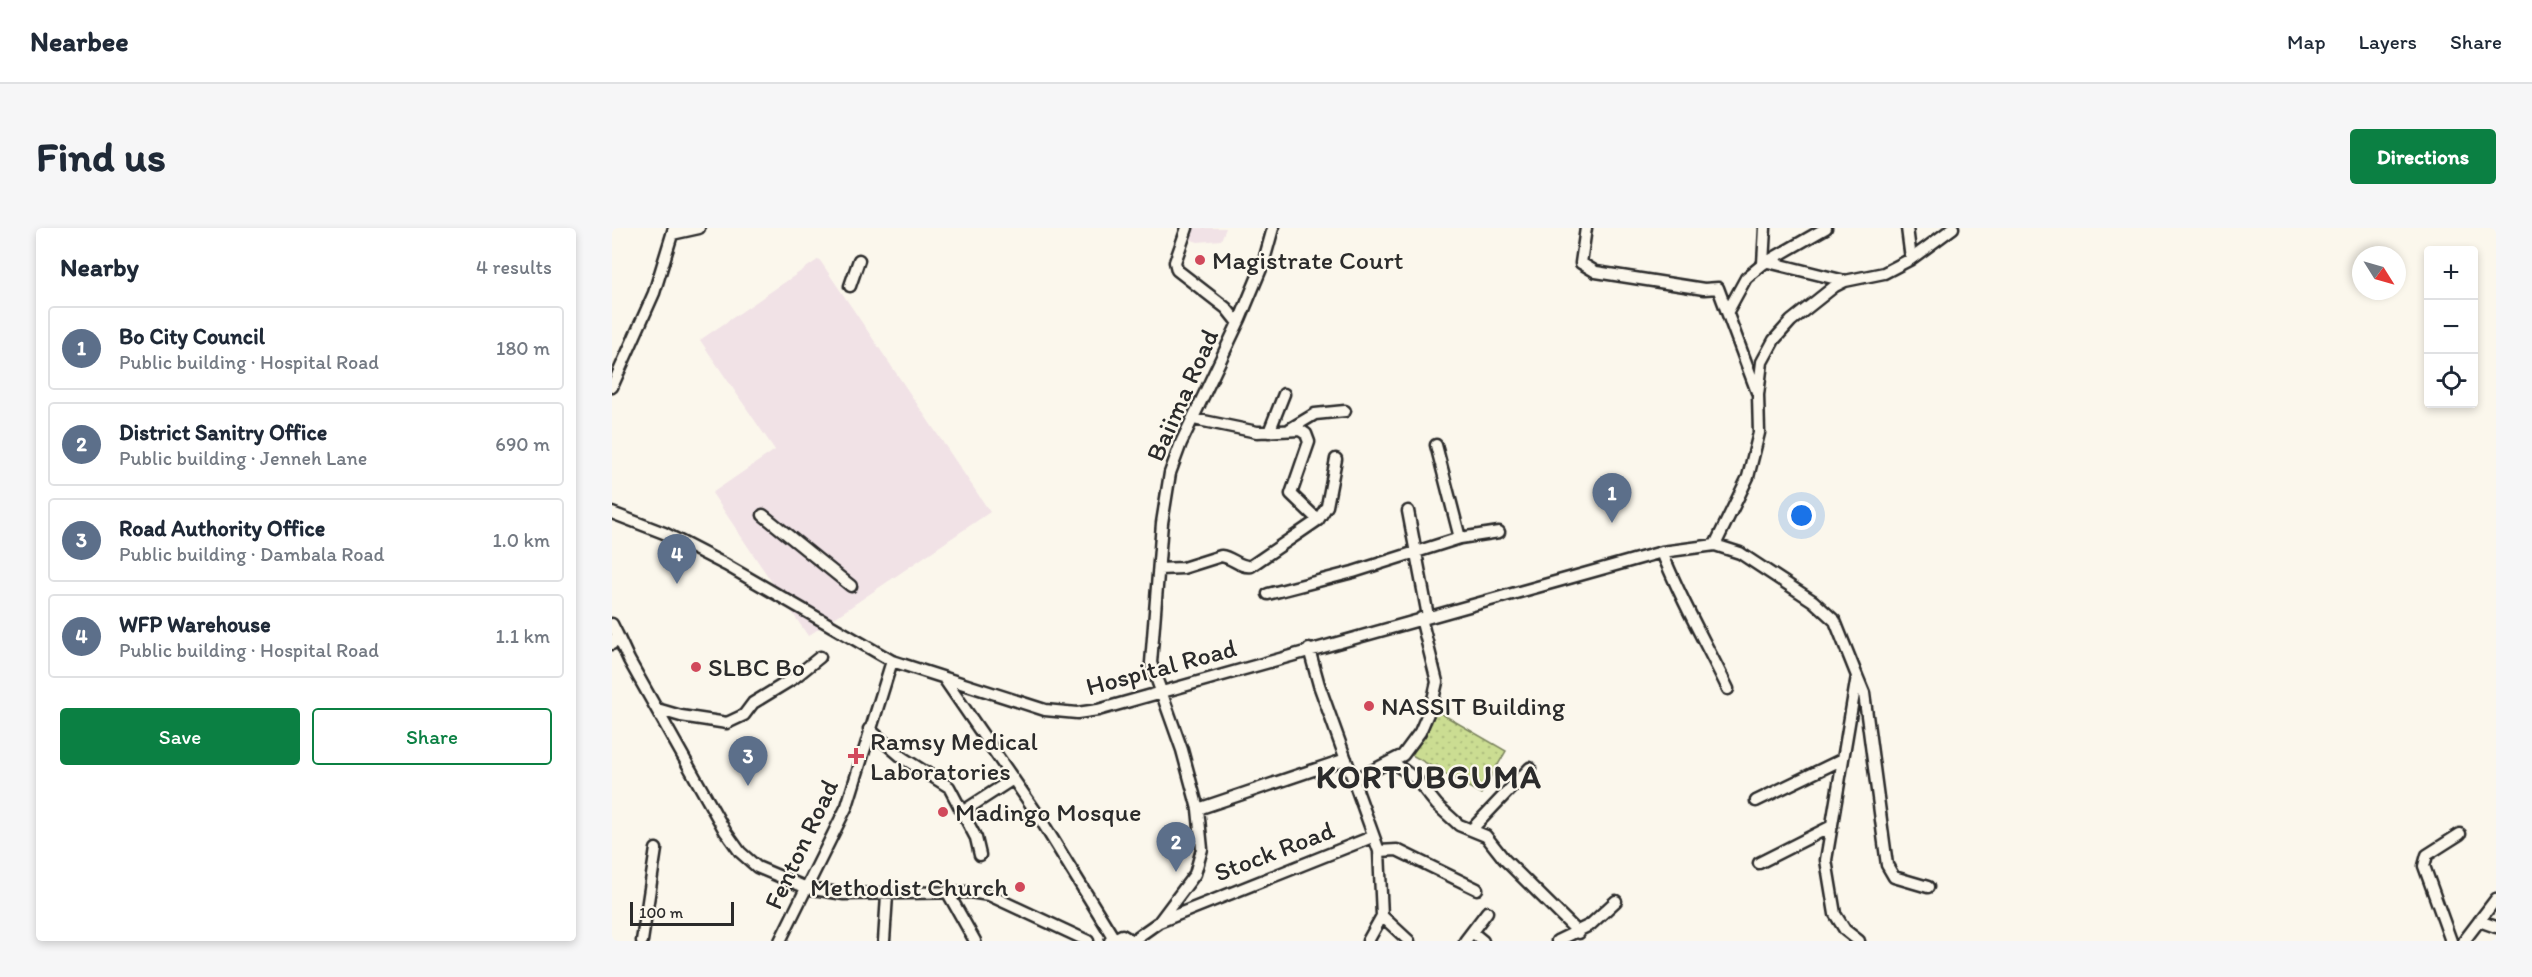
<!DOCTYPE html>
<meta charset="utf-8">
<style>
:root{--surface:#fff;--page:#f6f6f7;--text:#1f2937;--muted:#747a83;--line:#e0e1e3;--accent:#0b8043}
body{margin:0;font-family:Itim,sans-serif;background:var(--page);color:var(--text)}
.controls{position:absolute;right:18px;top:18px;display:grid;overflow:hidden;border-radius:6px;box-shadow:0 3px 9px #0003}
.controls button{width:54px;height:54px;display:grid;place-items:center;padding:0;border:0;border-bottom:2px solid var(--line);background:var(--surface);color:var(--text);font:30px sans-serif}
.compass{position:absolute;left:1740px;top:18px;width:54px;height:54px;border-radius:50%;background:var(--surface);box-shadow:0 3px 9px #0003;rotate:127deg}
.scale{position:absolute;left:18px;bottom:15px;width:104px;box-sizing:border-box;padding-left:6px;border:3px solid #2b2b2b;border-top:0;font-size:16px;line-height:21px;white-space:nowrap;color:#2b2b2b;-webkit-text-stroke:4px #fbf7ec;paint-order:stroke}
.you{position:absolute;left:1190px;top:288px;width:21px;height:21px;margin:-15px;border:4px solid #fff;border-radius:50%;background:#1a73e8;box-shadow:0 0 0 9px #1a73e833}
.badge{display:grid;place-items:center;width:39px;height:39px;border-radius:50%;background:var(--accent);color:#fff;font-size:20px;font-weight:700}
.pin{position:absolute;translate:-50% -50px;filter:drop-shadow(0 2px 3px #0008)}
.pin::after{content:'';position:absolute;top:32px;width:21px;height:18px;background:inherit;clip-path:polygon(0 0,100% 0,50% 100%)}
.list{margin:0;padding:0;list-style:none}
h2{display:flex;justify-content:space-between;align-items:center;height:78px;margin:0;padding:0 24px;font-size:26px}
h2 small{font-size:20px;font-weight:400;color:var(--muted)}
.list li{display:grid;grid-template-columns:39px 1fr auto;gap:18px;align-items:center;box-sizing:border-box;height:84px;margin:0 12px 12px;padding:0 12px;border:2px solid var(--line);border-radius:6px}
.list b{display:block;font-size:22px;white-space:nowrap}
.list p{margin:0;font-size:20px;white-space:nowrap;color:var(--muted)}
.list em{font-size:20px;font-style:normal;color:var(--muted)}
.actions{display:flex;gap:12px;padding:18px 24px}
.actions a{flex:1;padding:14px 0;border:2px solid var(--accent);border-radius:6px;text-align:center;font-size:21px;color:var(--accent)}
.actions .main{background:var(--accent);color:#fff}
.icon{flex:none;width:33px;height:33px;fill:none;stroke:currentColor;stroke-width:2;stroke-linecap:round;stroke-linejoin:round}
.map{position:relative;flex:none;width:1884px;height:713px;overflow:hidden;border-radius:6px}
header{display:flex;align-items:center;gap:36px;box-sizing:border-box;height:84px;padding:0 30px;background:var(--surface);border-bottom:2px solid var(--line)}
header strong{font-size:28px}
nav{display:flex;gap:33px;margin-inline-start:auto;font-size:21px}
.intro{display:flex;align-items:center;justify-content:space-between;box-sizing:border-box;height:144px;padding:0 36px}
h1{margin:0;font-size:42px}
.button{padding:15px 27px;border-radius:6px;background:var(--accent);color:#fff;font-size:21px;font-weight:700}
main{display:flex;gap:36px;padding:0 36px}
aside{flex:1;background:var(--surface);border-radius:6px;box-shadow:0 3px 9px #0003}
.map>svg:first-child{display:block}
.built{fill:#f1e2e6}
.grass{fill:url(#grass-dots);stroke:#7b845e;stroke-width:1.5}
.lines{fill:none;stroke-linecap:round;stroke-linejoin:round}
.minor-casing{stroke:#2b2b2b;stroke-width:15}
.minor{stroke:#fbf7ec;stroke-width:10}
.poi-dot{fill:#d1495b;stroke:#fbf7ec;stroke-width:2}
.labels{text-anchor:middle;stroke-width:4.5;stroke-linejoin:round;paint-order:stroke}
.poi-label{font-size:26px;fill:#2b2b2b;stroke:#fbf7ec;text-anchor:start}
.street-label{font-size:26px;fill:#2b2b2b;stroke:#fbf7ec}
.district-label{font-size:32px;font-weight:bold;letter-spacing:1.5px;fill:#2b2b2b;stroke:#fbf7ec}
</style>
<header>
<strong>Nearbee</strong>
<nav><a>Map</a><a>Layers</a><a>Share</a></nav>
</header>
<div class="intro"><h1>Find us</h1><a class="button">Directions</a></div>
<main>
<aside>
<h2>Nearby<small>4 results</small></h2>
<ul class="list">
<li><span class="badge" style="background:#5c6f8a">1</span><div><b>Bo City Council</b><p>Public building · Hospital Road</p></div><em>180 m</em></li>
<li><span class="badge" style="background:#5c6f8a">2</span><div><b>District Sanitry Office</b><p>Public building · Jenneh Lane</p></div><em>690 m</em></li>
<li><span class="badge" style="background:#5c6f8a">3</span><div><b>Road Authority Office</b><p>Public building · Dambala Road</p></div><em>1.0 km</em></li>
<li><span class="badge" style="background:#5c6f8a">4</span><div><b>WFP Warehouse</b><p>Public building · Hospital Road</p></div><em>1.1 km</em></li>
</ul>
<div class="actions"><a class="main">Save</a><a>Share</a></div>
</aside>
<div class="map">
<svg width="1884" height="713" viewBox="0 0 1884 713">
<defs>
<pattern id="grass-dots" width="8" height="8" patternUnits="userSpaceOnUse" patternTransform="scale(1.5)"><rect width="8" height="8" fill="#cbdd92"/><path d="M2 2h.1M6 6h.1" fill="none" stroke="#aebe7e" stroke-width="1.8" stroke-linecap="round"/></pattern>
</defs>
<rect width="100%" height="100%" fill="#fbf7ec"/>
<filter id="ink" filterUnits="userSpaceOnUse"><feTurbulence type="fractalNoise" baseFrequency=".0167" numOctaves="2"/><feDisplacementMap in="SourceGraphic" scale="12" xChannelSelector="R" yChannelSelector="G"/><feConvolveMatrix kernelMatrix="1 2 1 2 8 2 1 2 1" color-interpolation-filters="sRGB"/></filter>
<g filter="url(#ink)">
<path class="built" d="M 577,0 L 614,0 L 609,12 L 586,14 L 574,10 Z
M 207,31 L 378,284 L 196,408 L 100,265 L 163,222 L 88,112 Z"/>
<path class="grass" d="M 823,482 L 894,523 L 869,566 L 798,526 Z"/>
<g class="lines">
<g class="minor-casing">
<path id="minor" d="M 575,0 L 563,34 L 565,42 L 614,80 L 626,95
M 974,0 L 969,35 L 984,44 L 1092,61 L 1106,60 L 1145,164
M 1295,0 L 1299,31
M 60,6 L 87,0
M 1156,34 L 1233,53
M 1151,36 L 1153,0
M 238,58 L 247,32
M 1116,83 L 1134,50 L 1151,36 L 1214,0
M 0,159 L 42,65 L 62,0
M 582,191 L 645,204 L 688,202 L 694,206 L 697,214 L 679,266 L 706,292
M 678,201 L 703,186 L 733,183
M 657,204 L 672,166
M 824,217 L 848,310
M 796,283 L 816,388
M 0,285 L 52,305 L 114,337 L 280,433 L 433,482 L 465,485 L 486,482 L 1050,324 L 1103,317 L 1128,325 L 1201,373 L 1223,393 L 1245,448 L 1214,632 L 1223,686 L 1233,702 L 1247,713
M 151,287 L 239,358
M 1103,317 L 1136,249 L 1147,205 L 1146,167 L 1150,134 L 1162,112 L 1179,93 L 1223,58 L 1233,53 L 1272,45 L 1299,31 L 1341,0
M 1050,324 C 1068,371 1094,415 1116,461
M 547,341 L 571,340 L 609,328 C 620,329 628,340 639,338 L 706,292 L 715,278 L 724,231
M 656,366 L 741,344 L 848,310 L 887,304
M 0,396 L 5,406 L 0,416
M 5,406 L 17,432 L 113,603 L 128,624 L 145,639 L 195,660 L 232,666 L 358,664 L 377,667 L 476,713
M 697,421 L 707,457 L 767,623 L 770,688 L 756,713
M 1245,448 L 1252,465 L 1275,637 L 1282,649 L 1316,659
M 333,452 L 424,584 L 501,709
M 45,481 L 69,488 L 115,495 L 132,487 L 141,475 L 182,450 L 208,429
M 257,501 L 291,530 L 337,559 L 364,610 L 368,627
M 779,533 L 804,551 L 825,577 L 847,597 L 874,608 L 892,631 L 967,705
M 742,552 L 791,527 L 808,504 L 820,476 L 825,454 L 809,390
M 1144,573 L 1231,531
M 586,581 L 734,531
M 350,584 L 401,551
M 860,601 L 918,540
M 767,623 L 785,622 L 865,661
M 1147,635 L 1220,598
M 336,665 L 363,713
M 770,688 L 797,713
M 1867,693 L 1884,699
M 547,694 L 583,646 L 590,621 L 586,581 L 570,522 L 539,435 L 550,295 L 558,245 L 569,215 L 628,91 L 651,36 L 661,0
M 860,704 L 871,713
M 30,713 L 44,621
M 168,713 L 235,578 L 280,433
M 272,713 L 275,667
M 498,713 L 510,707 L 520,713 L 547,694 L 760,609
M 853,713 L 875,684
M 945,713 L 978,697 L 1004,673
M 1839,713 L 1812,638 L 1815,627 L 1848,606
M 1852,713 L 1884,671"/>
</g>
<use href="#minor" class="minor"/>
</g>
</g>
<g class="poi-dot">
<circle cx="588" cy="32" r="6"/>
<circle cx="84" cy="439" r="6"/>
<circle cx="757" cy="478" r="6"/>
<path d="M241 519h6v6h6v6h-6v6h-6v-6h-6v-6h6z"/>
<circle cx="331" cy="584" r="6"/>
<circle cx="408" cy="659" r="6"/>
</g>
<g class="labels">
<g class="poi-label">
<text x="600" y="41">Magistrate Court</text>
<text x="96" y="448">SLBC Bo</text>
<text x="769" y="487">NASSIT Building</text>
<text x="258" y="522">Ramsy Medical<tspan x="258" dy="30">Laboratories</tspan></text>
<text x="343" y="593">Madingo Mosque</text>
<text x="396" y="668" text-anchor="end">Methodist Church</text>
</g>
<g class="street-label">
<text transform="translate(570 167) rotate(-66)" y="9">Baiima Road</text>
<text transform="translate(549 439) rotate(-15)" y="9">Hospital Road</text>
<text transform="translate(189 616) rotate(-65)" y="9">Fenton Road</text>
<text transform="translate(662 623) rotate(-21)" y="9">Stock Road</text>
</g>
<g class="district-label">
<text x="817" y="560">KORTUBGUMA</text>
</g>
</g>
</svg>
<div class="controls">
<button>+</button>
<button>−</button>
<button><svg class="icon" aria-label="locate" viewBox="0 0 24 24"><circle cx="12" cy="12" r="6"/><path d="M12 2v4M12 18v4M2 12h4M18 12h4"/></svg></button>
</div>
<svg class="compass" viewBox="-18 -18 36 36"><path d="M0-13l5 13h-10z" fill="#e53935"/><path d="M0 13l5-13h-10z" fill="#747a83"/></svg>
<div class="scale">100 m</div>
<div class="you"></div>
<div class="pin badge" style="left:1000px;top:295px;background:#5c6f8a">1</div>
<div class="pin badge" style="left:564px;top:644px;background:#5c6f8a">2</div>
<div class="pin badge" style="left:136px;top:558px;background:#5c6f8a">3</div>
<div class="pin badge" style="left:65px;top:356px;background:#5c6f8a">4</div>
</div>
</main>
